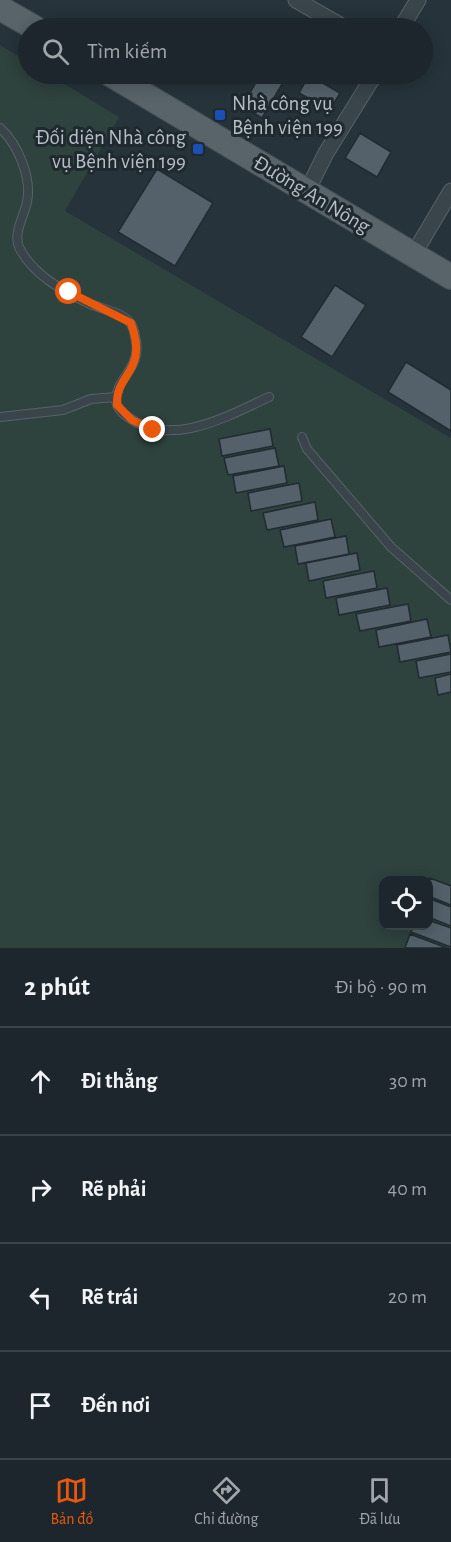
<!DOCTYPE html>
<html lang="vi">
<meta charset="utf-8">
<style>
:root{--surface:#1c262c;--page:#293238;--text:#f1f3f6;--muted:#a0a5a9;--line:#3a4348;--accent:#ea580c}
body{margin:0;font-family:"Alegreya Sans",sans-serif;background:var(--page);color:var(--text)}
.controls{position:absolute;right:18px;bottom:18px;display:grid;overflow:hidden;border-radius:12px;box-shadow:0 3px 15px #0003}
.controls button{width:54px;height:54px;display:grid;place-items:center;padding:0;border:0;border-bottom:2px solid var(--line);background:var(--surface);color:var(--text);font:30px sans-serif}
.stop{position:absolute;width:18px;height:18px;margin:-14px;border:4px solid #ea580c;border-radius:50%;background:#fff}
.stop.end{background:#ea580c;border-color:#fff;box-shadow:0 2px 6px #0008}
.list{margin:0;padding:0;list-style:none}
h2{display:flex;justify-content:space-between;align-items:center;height:78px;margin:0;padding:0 24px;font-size:26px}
h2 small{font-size:20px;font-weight:400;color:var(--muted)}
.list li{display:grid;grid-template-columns:39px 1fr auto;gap:18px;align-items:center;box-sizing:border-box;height:108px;padding:0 24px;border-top:2px solid var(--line)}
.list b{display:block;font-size:22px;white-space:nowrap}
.list em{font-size:20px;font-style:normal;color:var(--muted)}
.icon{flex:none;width:33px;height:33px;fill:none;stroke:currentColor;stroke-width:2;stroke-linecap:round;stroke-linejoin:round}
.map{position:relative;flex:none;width:451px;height:948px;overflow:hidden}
.search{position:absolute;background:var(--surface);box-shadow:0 3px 15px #0003;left:18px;right:18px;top:18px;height:66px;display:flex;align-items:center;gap:15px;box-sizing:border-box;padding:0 21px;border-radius:33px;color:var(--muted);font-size:22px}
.sheet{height:510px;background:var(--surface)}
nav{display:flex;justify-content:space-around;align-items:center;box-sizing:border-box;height:84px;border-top:2px solid var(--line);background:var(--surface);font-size:16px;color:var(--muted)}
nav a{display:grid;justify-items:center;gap:3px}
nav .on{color:var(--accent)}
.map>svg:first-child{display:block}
.green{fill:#2e423e;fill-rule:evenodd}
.building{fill:#54616a;stroke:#212b31;stroke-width:1.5}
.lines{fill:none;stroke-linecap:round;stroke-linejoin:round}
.service-casing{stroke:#586268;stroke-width:10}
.minor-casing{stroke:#586268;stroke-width:17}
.primary-casing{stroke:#465056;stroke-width:26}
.service{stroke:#39444b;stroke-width:8}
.minor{stroke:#39444b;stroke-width:15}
.primary{stroke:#58636a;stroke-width:24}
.route{stroke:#ea580c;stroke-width:8}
.transit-dot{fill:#1a4fb4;stroke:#1f292f;stroke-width:2}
.labels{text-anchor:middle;stroke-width:6;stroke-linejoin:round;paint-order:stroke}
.poi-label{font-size:21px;fill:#b5bfc6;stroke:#1f292f;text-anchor:start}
.street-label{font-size:21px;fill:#b5bfc6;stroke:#1f292f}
</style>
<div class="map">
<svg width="451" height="948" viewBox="0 0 451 948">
<rect width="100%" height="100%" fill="#26333a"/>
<path class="green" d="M 0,45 L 28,62 L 28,74 L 48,74 L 119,117 L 65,211 L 451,438 L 451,948 L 0,948 ZM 384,880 L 428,880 L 428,926 L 384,926 Z"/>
<path class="building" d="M 261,74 L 288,74 L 262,118 L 242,106 Z
M 309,75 L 340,93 L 330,110 L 299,93 Z
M 360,133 L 391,152 L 377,177 L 345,158 Z
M 157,169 L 213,203 L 175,266 L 118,232 Z
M 335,285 L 366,305 L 332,357 L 301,337 Z
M 406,362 L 451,390 L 451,431 L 388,392 Z
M 270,429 L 273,446 L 222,456 L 219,439 Z
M 275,448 L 279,466 L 228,475 L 224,458 Z
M 284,466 L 287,483 L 236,493 L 233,476 Z
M 299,483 L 302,501 L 251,511 L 248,493 Z
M 315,502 L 318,520 L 267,530 L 263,513 Z
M 331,519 L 335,537 L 284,547 L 280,530 Z
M 346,536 L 349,554 L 298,564 L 295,546 Z
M 357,553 L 360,570 L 309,581 L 306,563 Z
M 374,571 L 377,588 L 326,598 L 323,581 Z
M 387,588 L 390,605 L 339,615 L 336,598 Z
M 408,604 L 411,621 L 360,631 L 356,614 Z
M 427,619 L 431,637 L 379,647 L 376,630 Z
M 448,635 L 451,652 L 400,662 L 397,645 Z
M 451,654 L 451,672 L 419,678 L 416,661 Z
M 451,674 L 451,692 L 438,695 L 435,678 Z
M 430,878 L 451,886 L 451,905 L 428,896 Z
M 428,898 L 451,907 L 451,926 L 428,917 Z
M 428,920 L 451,928 L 451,947 L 411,932 L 414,926 L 428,926 Z
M 410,934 L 447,948 L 405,948 Z"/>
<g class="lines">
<g class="service-casing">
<path id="service" d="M 0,128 C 18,144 32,178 27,202 C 24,217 12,234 20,249 C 33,274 61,290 86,302 C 99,309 122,311 131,324 C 134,328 135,336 136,341 C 141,368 117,378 116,399 C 116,408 122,413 128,417 C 170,449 228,416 269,397
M 0,417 L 63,410 L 91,399 L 116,397
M 302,437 L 307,449 L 391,547 L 451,600"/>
</g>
<g class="minor-casing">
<path id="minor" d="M 296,0 L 345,28
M 401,28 L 418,0
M 307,191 L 326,153 L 375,74
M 413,255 L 451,191"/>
</g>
<g class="primary-casing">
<path id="primary" d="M 0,8 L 35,28
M 110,74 L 451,277"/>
</g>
<use href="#service" class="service"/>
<use href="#minor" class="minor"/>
<use href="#primary" class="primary"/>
</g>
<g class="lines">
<path class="route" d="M 69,292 L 131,323 C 149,372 115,373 117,405 L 132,420 L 153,430"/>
</g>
<g class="transit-dot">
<rect x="214" y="109" width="12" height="12" rx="3"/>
<rect x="192" y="143" width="12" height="12" rx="3"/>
</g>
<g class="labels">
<g class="poi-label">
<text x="232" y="110">Nhà công vụ<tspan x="232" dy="24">Bệnh viện 199</tspan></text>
<text x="186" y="144" text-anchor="end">Đối diện Nhà công<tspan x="186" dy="24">vụ Bệnh viện 199</tspan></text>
</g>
<g class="street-label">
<text transform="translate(312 194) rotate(31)" y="7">Đường An Nông</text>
</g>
</g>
</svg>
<div class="controls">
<button><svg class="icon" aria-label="locate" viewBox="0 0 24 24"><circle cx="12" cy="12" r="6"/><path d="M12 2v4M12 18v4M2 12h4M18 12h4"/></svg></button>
</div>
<div class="stop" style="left:69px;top:292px"></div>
<div class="stop end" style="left:153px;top:430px"></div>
<div class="search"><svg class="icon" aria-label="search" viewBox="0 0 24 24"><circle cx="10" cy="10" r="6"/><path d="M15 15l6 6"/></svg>Tìm kiếm</div>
</div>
<section class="sheet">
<h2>2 phút<small>Đi bộ · 90 m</small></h2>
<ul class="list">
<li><svg class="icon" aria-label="ahead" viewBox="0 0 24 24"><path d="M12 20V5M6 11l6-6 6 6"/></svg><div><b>Đi thẳng</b></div><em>30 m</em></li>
<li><svg class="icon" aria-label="right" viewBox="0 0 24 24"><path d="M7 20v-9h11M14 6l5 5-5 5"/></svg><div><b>Rẽ phải</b></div><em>40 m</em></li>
<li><svg class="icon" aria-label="left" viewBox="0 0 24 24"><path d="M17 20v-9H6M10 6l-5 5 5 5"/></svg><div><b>Rẽ trái</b></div><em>20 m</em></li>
<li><svg class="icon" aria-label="arrive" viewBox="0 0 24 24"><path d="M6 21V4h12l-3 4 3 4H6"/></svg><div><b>Đến nơi</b></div></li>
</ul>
</section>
<nav>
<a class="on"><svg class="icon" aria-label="map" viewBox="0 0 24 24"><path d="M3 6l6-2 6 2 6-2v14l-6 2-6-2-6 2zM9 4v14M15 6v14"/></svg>Bản đồ</a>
<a><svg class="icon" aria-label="directions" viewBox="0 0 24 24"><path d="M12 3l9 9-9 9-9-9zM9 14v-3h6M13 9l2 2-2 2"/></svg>Chỉ đường</a>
<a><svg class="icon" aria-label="saved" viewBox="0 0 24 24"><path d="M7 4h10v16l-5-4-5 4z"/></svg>Đã lưu</a>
</nav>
